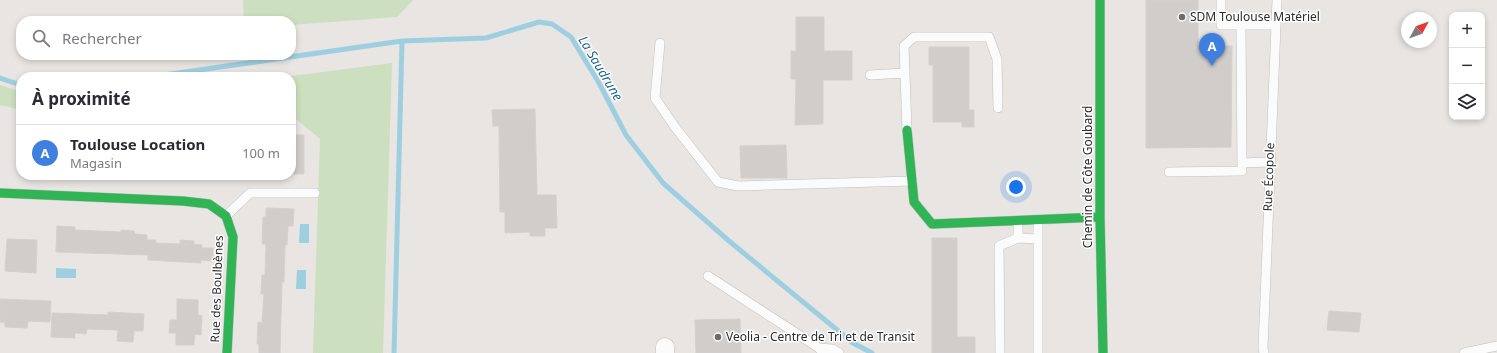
<!DOCTYPE html>
<html lang="fr">
<head>
<meta charset="utf-8">
<style>
  :root { --surface:#fff; --page:#f7f7f7; --text:#2b2b33; --muted:#7c7c81; --line:#e1e1e2; --accent:#6d6c6b }
  body { margin:0; font-family:"Noto Sans",sans-serif; background:var(--page); color:var(--text) }
  .controls { position:absolute; right:12px; top:12px; display:grid; overflow:hidden; border-radius:8px; box-shadow:0 2px 6px #0003 }
  .controls button { width:36px; height:36px; display:grid; place-items:center; padding:0; border:0; border-bottom:1px solid var(--line); background:var(--surface); color:var(--text); font:20px sans-serif }
  .compass { position:absolute; left:1401px; top:12px; width:36px; height:36px; border-radius:50%; background:var(--surface); box-shadow:0 2px 6px #0003; rotate:49deg }
  .you { position:absolute; left:1016px; top:187px; width:14px; height:14px; margin:-10px; border:3px solid #fff; border-radius:50%; background:#1a73e8; box-shadow:0 0 0 6px #1a73e833 }
  .badge { display:grid; place-items:center; width:26px; height:26px; border-radius:50%; background:var(--accent); color:#fff; font-size:13px; font-weight:700 }
  .pin { position:absolute; translate:-50% -33px; filter:drop-shadow(0 1px 2px #0008) }
  .pin::after { content:''; position:absolute; top:21px; width:14px; height:12px; background:inherit; clip-path:polygon(0 0,100% 0,50% 100%) }
  .list { margin:0; padding:0; list-style:none }
  h2 { display:flex; justify-content:space-between; align-items:center; height:52px; margin:0; padding:0 16px; font-size:17px }
  h2 small { font-size:13px; font-weight:400; color:var(--muted) }
  .list li { display:grid; grid-template-columns:26px 1fr auto; gap:12px; align-items:center; box-sizing:border-box; height:56px; padding:0 16px; border-top:1px solid var(--line) }
  .list b { display:block; font-size:15px; white-space:nowrap }
  .list p { margin:0; font-size:13px; white-space:nowrap; color:var(--muted) }
  .list em { font-size:13px; font-style:normal; color:var(--muted) }
  .icon { flex:none; width:22px; height:22px; fill:none; stroke:currentColor; stroke-width:2; stroke-linecap:round; stroke-linejoin:round }
  .map { position:relative; flex:none; width:1497px; height:353px; overflow:hidden }
  .search { position:absolute; background:var(--surface); box-shadow:0 2px 6px #0003; left:16px; top:16px; width:280px; height:44px; display:flex; align-items:center; gap:10px; box-sizing:border-box; padding:0 14px; border-radius:16px; color:var(--muted); font-size:15px }
  .panel { position:absolute; background:var(--surface); box-shadow:0 2px 6px #0003; left:16px; top:72px; width:280px; height:108px; border-radius:16px }
  .map>svg:first-child { display:block }
  .green { fill:#cce0bf }
  .water { fill:#9ecfe1 }
  .lines { fill:none; stroke-linecap:round; stroke-linejoin:round }
  .stream { stroke:#9ecfe1; stroke-width:5 }
  .building { fill:#d0cdcb; stroke:#d3d1ce }
  .lane-casing { stroke:#c1c0c0; stroke-width:10 }
  .street-casing { stroke:#c1c0c0; stroke-width:19 }
  .fast-casing { stroke:#c1c0c0; stroke-width:10 }
  .lane { stroke:#fcfbfb; stroke-width:9 }
  .street { stroke:#fcfbfb; stroke-width:18 }
  .fast { stroke:#30b455; stroke-width:9 }
  .poi-dot { fill:#6d6c6b; stroke:#fff; stroke-width:1.5 }
  .labels { text-anchor:middle; stroke-width:3; stroke-linejoin:round; paint-order:stroke }
  .poi-label { font-size:12px; fill:#2b2b2b; stroke:#fff; text-anchor:start }
  .street-label { font-size:12px; fill:#2b2b2b; stroke:#fff }
  .water-label { font-size:13px; font-style:italic; fill:#1e668c; stroke:#fff }
</style>
</head>
<body>
<div class="map">
<svg width="1497" height="353" viewBox="0 0 1497 353">
  <rect width="100%" height="100%" fill="#e8e5e2"/>
  <path class="green" d="M243,0H413L397,17L291,25V21H244Z
    M392,63L383,353H313L320,139L291,115V77H284Z
    M0,85L21,92V110L0,105Z"/>
  <path class="water" d="M300,224H309V243H299Z
    M56,268L76,269V278H56Z
    M297,270H306V289H296Z"/>
  <g class="lines">
    <path class="stream" d="M150,77L402,41L486,38L539,22L552,24L571,37L599,83L626,135L663,183L729,241L853,343L872,353
      M0,78L21,85
      M394,353L402,41"/>
  </g>
  <path class="building" d="M1146,0H1198V46H1232L1231,147L1146,148Z
    M796,17H824V51H852V80H823V124L795,125L796,79H791V51H796Z
    M929,47H969V110H974V127H962V122H933V65H929Z
    M535,109L537,195H556L557,228H545V236H530V232L505,233V212H500L499,126H493L492,110Z
    M291,135H304V174H291Z
    M786,145L787,178H741L740,146Z
    M266,208L294,209L293,226H288L287,245H285L284,282H282L280,353H259V344H257L258,322L262,323L264,294H261L262,275H265L266,244H262L263,217H266Z
    M57,226L75,227V230L121,232V230L134,231L135,234L147,235V240H156V243L180,244V240L194,241V244L202,245V248H213V261L201,260V263L148,260V255L56,252Z
    M932,238H957V337H975V353H932Z
    M7,239L37,240L36,273L5,271Z
    M0,299L51,301L50,322L28,321L27,328L5,327V323L0,322Z
    M177,299L198,300V315L202,316L201,335L195,334L194,345H176V333H169L170,320H177Z
    M1329,311L1361,313L1359,332L1327,330Z
    M108,312L144,314L143,331H134L133,342L117,341L118,330L87,329L86,334L75,333V338L51,337L52,313L108,315Z
    M740,319L741,353H696L695,320Z"/>
  <g class="lines">
    <defs>
      <path id="lane" d="M1221,0V25H1276
        M660,43L655,98L675,127L718,182L738,186L912,181
        M870,75L905,73
        M907,130L904,46L914,37H989L997,59L998,108
        M1242,163L1270,162
        M1169,172L1242,171L1241,25
        M226,216L250,193H315
        M1038,221V353
        M1018,238L1038,239
        M708,276L819,348L823,353
        M819,348L832,349L839,353
        M1000,353L999,246L1018,238V221
        M1264,353L1263,348L1277,0
        M1464,353L1497,346"/>
      <path id="street" d="M665,347V353"/>
      <path id="fast" d="M1100,0V217L1103,353
        M907,130L914,202L932,224L1100,217
        M0,193L183,201L209,204L226,216L233,237L227,353"/>
    </defs>
    <use href="#lane" class="lane-casing"/>
    <use href="#street" class="street-casing"/>
    <use href="#fast" class="fast-casing"/>
    <use href="#lane" class="lane"/>
    <use href="#street" class="street"/>
    <use href="#fast" class="fast"/>
  </g>
  <g class="poi-dot">
    <circle cx="1182" cy="17" r="4"/>
    <circle cx="718" cy="337" r="4"/>
  </g>
  <g class="labels">
    <g class="poi-label">
      <text x="1190" y="21">SDM Toulouse Matériel</text>
      <text x="726" y="341">Veolia - Centre de Tri et de Transit</text>
    </g>
    <g class="street-label">
      <text transform="translate(1088 177) rotate(-90)" y="4">Chemin de Côte Goubard</text>
      <text transform="translate(1269 177) rotate(-88)" y="4">Rue Écopole</text>
      <text transform="translate(217 289) rotate(-88)" y="4">Rue des Boulbènes</text>
    </g>
    <g class="water-label">
      <text transform="translate(601 68) rotate(59)" y="5">La Saudrune</text>
    </g>
  </g>
</svg>
<div class="controls">
<button>+</button>
<button>−</button>
<button><svg class="icon" aria-label="layers" viewBox="0 0 24 24"><path d="M12 4l9 5-9 5-9-5zM3 14l9 5 9-5"/></svg></button>
</div>
<svg class="compass" viewBox="-18 -18 36 36"><path d="M0-13l5 13h-10z" fill="#e53935"/><path d="M0 13l5-13h-10z" fill="#7c7c81"/></svg>
<div class="you"></div>
<div class="pin badge" style="left:1212px;top:66px;background:#3f7fe0">A</div>
<div class="search"><svg class="icon" aria-label="search" viewBox="0 0 24 24"><circle cx="10" cy="10" r="6"/><path d="M15 15l6 6"/></svg>Rechercher</div>
<section class="panel">
<h2>À proximité<small></small></h2>
<ul class="list">
<li><span class="badge" style="background:#3f7fe0">A</span><div><b>Toulouse Location</b><p>Magasin</p></div><em>100 m</em></li>
</ul>
</section>
</div>
</body>
</html>
